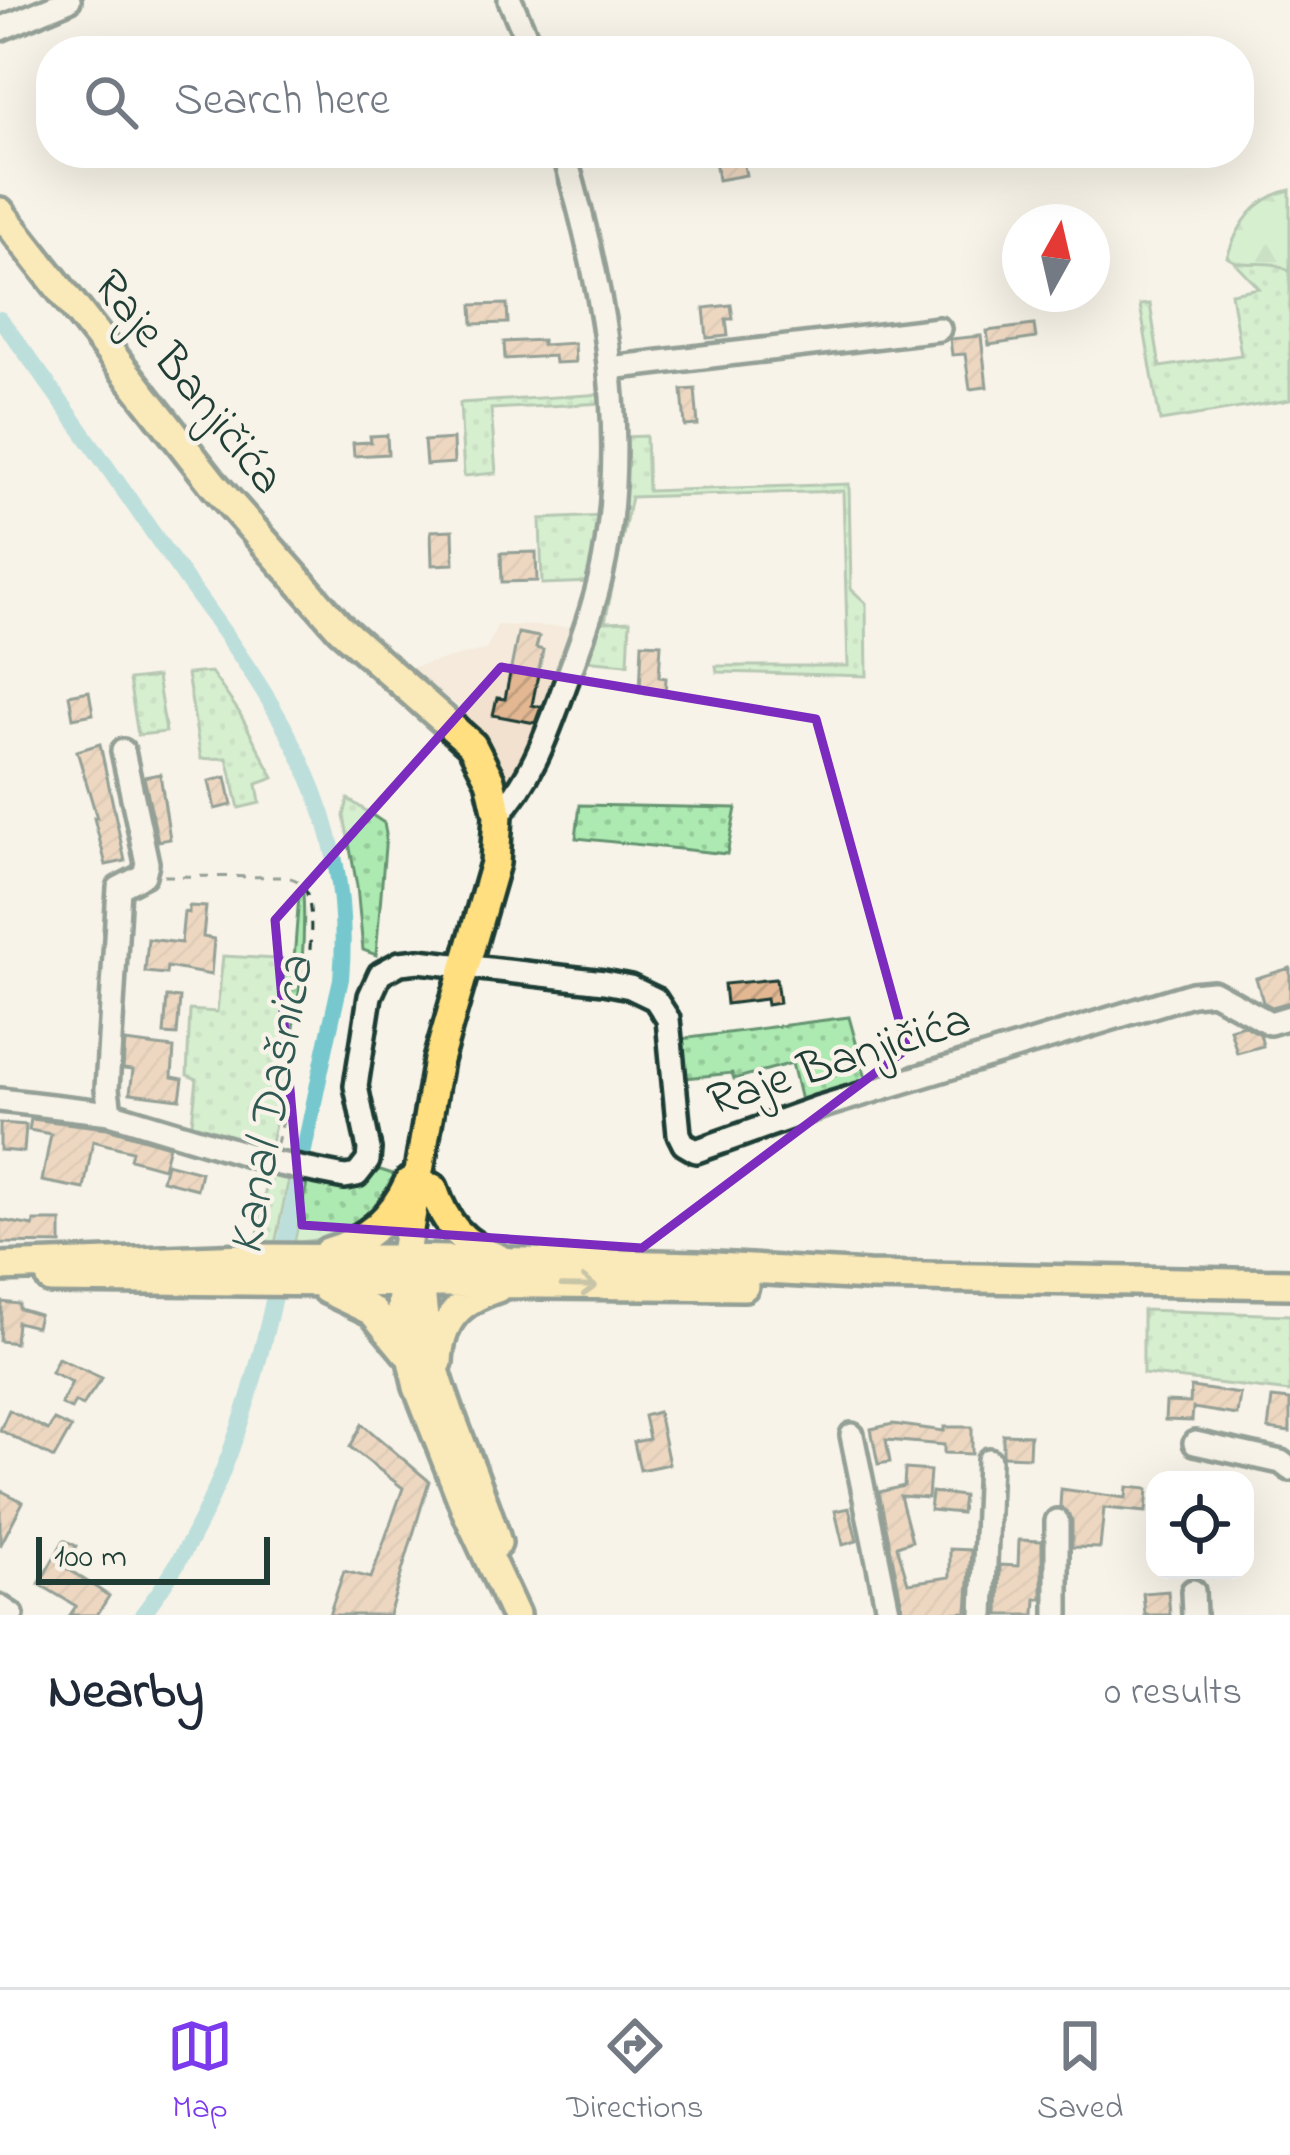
<!DOCTYPE html>
<html lang="en">
<head>
<meta charset="utf-8">
<style>
  :root { --surface:#fff; --page:#f2f2f3; --text:#1f2937; --muted:#747a83; --line:#e0e1e3; --accent:#7c3aed }
  body { margin:0; font-family:"Indie Flower",sans-serif; background:var(--page); color:var(--text) }
  .controls { position:absolute; right:36px; bottom:36px; display:grid; overflow:hidden; border-radius:24px; box-shadow:0 12px 48px #0002 }
  .controls button { width:108px; height:108px; display:grid; place-items:center; padding:0; border:0; border-bottom:3px solid var(--line); background:var(--surface); color:var(--text); font:60px sans-serif }
  .compass { position:absolute; left:1002px; top:204px; width:108px; height:108px; border-radius:50%; background:var(--surface); box-shadow:0 12px 48px #0002; rotate:8deg }
  .scale { position:absolute; left:36px; bottom:30px; width:234px; box-sizing:border-box; padding-left:12px; border:6px solid #1f3d34; border-top:0; font-size:33px; line-height:42px; white-space:nowrap; color:#1f3d34; -webkit-text-stroke:9px #f7f3e8; paint-order:stroke }
  .list { margin:0; padding:0; list-style:none }
  h2 { display:flex; justify-content:space-between; align-items:center; height:156px; margin:0; padding:0 48px; font-size:51px }
  h2 small { font-size:39px; font-weight:400; color:var(--muted) }
  .icon { flex:none; width:66px; height:66px; fill:none; stroke:currentColor; stroke-width:2; stroke-linecap:round; stroke-linejoin:round }
  .map { position:relative; flex:none; width:1290px; height:1615px; overflow:hidden }
  .search { position:absolute; background:var(--surface); box-shadow:0 12px 48px #0002; left:36px; right:36px; top:36px; height:132px; display:flex; align-items:center; gap:30px; box-sizing:border-box; padding:0 42px; border-radius:48px; color:var(--muted); font-size:45px }
  .sheet { height:372px; background:var(--surface) }
  nav { display:flex; justify-content:space-around; align-items:center; box-sizing:border-box; height:168px; border-top:3px solid var(--line); background:var(--surface); font-size:33px; color:var(--muted) }
  nav a { display:grid; justify-items:center; gap:6px }
  nav .on { color:var(--accent) }
  .map>svg:first-child { display:block }
  .built { fill:#f1e1ce }
  .green { fill:url(#green-dots); stroke:#669472; stroke-width:3 }
  .forest { fill:url(#forest-firs); stroke:#669472; stroke-width:3 }
  .lines { fill:none; stroke-linecap:round; stroke-linejoin:round }
  .canal { stroke:#77c8ce; stroke-width:16 }
  .building { fill:url(#building-hatch); stroke:#1f3d34; stroke-width:3 }
  .minor-casing { stroke:#1f3d34; stroke-width:30 }
  .major-casing { stroke:#1f3d34; stroke-width:36 }
  .path { stroke:#1f3d34; stroke-width:3; stroke-dasharray:9 9; stroke-linecap:butt }
  .minor { stroke:#f7f3e8; stroke-width:21 }
  .major { stroke:#ffdf80; stroke-width:27 }
  .oneway { stroke:#8f8e5a }
  .marked { fill:none; stroke:#7b2cbf; stroke-width:9; stroke-linejoin:round }
  .labels { text-anchor:middle; stroke-width:9; stroke-linejoin:round; paint-order:stroke }
  .street-label { font-size:48px; fill:#1f3d34; stroke:#f7f3e8 }
  .water-label { font-size:51px; font-style:italic; fill:#315953; stroke:#f7f3e8 }
</style>
</head>
<body>
<div class="map">
<svg width="1290" height="1615" viewBox="0 0 1290 1615">
  <defs>
    <pattern id="green-dots" width="8" height="8" patternUnits="userSpaceOnUse" patternTransform="scale(3)"><rect width="8" height="8" fill="#adeab1"/><path d="M2 2h.1M6 6h.1" fill="none" stroke="#94ca99" stroke-width="1.8" stroke-linecap="round"/></pattern>
    <pattern id="forest-firs" width="22" height="20" patternUnits="userSpaceOnUse" patternTransform="scale(3)"><rect width="22" height="20" fill="#adeab1"/><path d="M5 1l3.5 6h-7zM16 11l3.5 6h-7z" fill="#94ca99"/></pattern>
    <pattern id="building-hatch" width="6" height="6" patternUnits="userSpaceOnUse" patternTransform="scale(3)"><rect width="6" height="6" fill="#e2b792"/><path d="M-1 1l2-2M0 6l6-6M5 7l2-2" fill="none" stroke="#c19e7e"/></pattern>
  </defs>
  <rect width="100%" height="100%" fill="#f7f3e8"/>
  <filter id="ink" filterUnits="userSpaceOnUse"><feTurbulence type="fractalNoise" baseFrequency=".00833" numOctaves="2"/><feDisplacementMap in="SourceGraphic" scale="24" xChannelSelector="R" yChannelSelector="G"/><feConvolveMatrix kernelMatrix="1 2 1 2 8 2 1 2 1" color-interpolation-filters="sRGB"/></filter>
  <g filter="url(#ink)">
    <path class="built" d="M497,625L574,627L540,732L518,777L503,775L459,707L409,668L487,649Z"/>
    <path class="green" d="M1261,261L1281,264L1290,272V400L1160,421L1140,305L1150,304L1160,367L1241,355L1231,293L1259,288L1235,263Z
      M603,394L604,403L491,409L496,473L464,476L460,403Z
      M646,436L648,491L849,484L851,589L866,603L867,676L717,672L716,666H848L843,491L631,497L605,622L630,621L628,664L582,660L623,437Z
      M603,516L593,582L542,584L540,519Z
      M211,672L239,712L274,778L257,784L260,803L239,808L227,758L201,759L187,674Z
      M157,677L166,732L138,735L129,680Z
      M348,799L384,823L386,834L376,955L363,950L357,886L344,816Z
      M580,805L736,808L727,854L576,838Z
      M303,892C308,981 287,1067 269,1153L191,1131L197,1079L187,1075L190,1010L217,1012L223,956L294,960L299,895Z
      M849,1017L868,1086L802,1105L792,1063L734,1079L732,1073L685,1078L681,1039Z
      M371,1167L396,1175C375,1220 342,1239 294,1243L309,1174Z
      M269,1169L290,1174L275,1244L256,1246Z
      M1143,1310L1290,1315V1392L1143,1374Z"/>
    <path class="forest" d="M1290,190V272C1270,255 1245,271 1227,257C1238,225 1254,198 1290,190Z"/>
    <g class="lines">
      <path class="canal" d="M0,319C56,392 108,468 160,543C259,683 357,795 341,979C323,1057 307,1135 291,1214C263,1356 233,1498 142,1615"/>
    </g>
    <path class="building" d="M735,157L736,162L743,161L746,175L718,180L715,160Z
      M507,304L508,323L473,324L472,305Z
      M731,305L733,319H726L728,336L707,338L704,308Z
      M1034,325L1036,338L989,345L987,331Z
      M981,336L987,387L970,389L965,354L952,355L950,339Z
      M542,340V345L574,343L575,362L555,363L554,356L505,359L504,342Z
      M695,389L698,425L685,426L682,390Z
      M387,435L388,454L354,456L353,443L371,442L370,436Z
      M453,439L454,463L426,465L424,441Z
      M453,530L454,564L432,565L431,531Z
      M536,552L537,581L502,582L501,553Z
      M518,633L539,637L536,648L543,650L532,705L541,707L535,723L493,715L497,698L505,699Z
      M642,643L661,644L659,677L666,678L665,694L640,692Z
      M89,691L93,714L73,718L69,695Z
      M100,744L125,861L106,865L94,818H97L77,751Z
      M160,774L170,839L158,841L144,777Z
      M226,777L232,805L215,809L209,781Z
      M189,906L206,907L203,937L214,939L211,975L167,967L166,974L145,972L148,939L181,943L184,912L189,913Z
      M1290,968V1002L1272,1007L1263,1002L1256,978Z
      M776,979L779,1003L767,1005L766,999L726,1004L724,984Z
      M167,997L180,998L177,1035L164,1034Z
      M1243,1025L1260,1034L1263,1046L1237,1053L1230,1029Z
      M125,1042L174,1048L172,1077L183,1079L180,1099L130,1093L133,1070L123,1069Z
      M31,1119L107,1128L169,1146L163,1168L130,1159L132,1151L93,1141L84,1189L42,1181L51,1134L29,1130Z
      M0,1123L26,1125L24,1152L0,1150Z
      M166,1163L201,1172L197,1189L162,1180Z
      M0,1220L33,1226L34,1221H61V1244L0,1243Z
      M2,1302L19,1304V1309L39,1315L36,1327L17,1322L15,1343L0,1341Z
      M58,1358L102,1378L82,1406L75,1402L71,1409L61,1404L72,1382L51,1372Z
      M1191,1387L1240,1394L1237,1415L1193,1408L1192,1421L1165,1420L1166,1402L1190,1403Z
      M1272,1398L1290,1400V1432L1268,1429Z
      M9,1410L48,1430L54,1420L71,1428L54,1458L0,1430Z
      M658,1412L669,1464L640,1470L634,1442L649,1439L644,1416Z
      M362,1424L429,1481L389,1615H329L344,1571L371,1578L403,1488L350,1447Z
      M893,1424L944,1431V1427H972V1454L944,1453V1445L886,1440L890,1462L878,1464L871,1429Z
      M1003,1434L1030,1435L1029,1457L1003,1456Z
      M905,1469L930,1471L928,1498L900,1496L912,1541L897,1546L908,1583L950,1577V1549L971,1550L967,1612L904,1615L879,1492L904,1486Z
      M1127,1487L1148,1489L1146,1512L1104,1508L1100,1548L1072,1547V1520L1060,1507L1061,1489L1126,1498Z
      M0,1490L23,1502L0,1546Z
      M932,1492L963,1496L961,1513L930,1510Z
      M849,1508L857,1541L843,1545L835,1511Z
      M64,1540L76,1546L65,1567L109,1596L97,1615H70L76,1606L39,1584Z
      M1019,1540L1042,1541V1599H1036L1035,1615H999L1000,1565L1018,1566Z
      M1168,1591L1170,1615H1145L1143,1593Z"/>
    <g class="lines">
      <defs>
        <path id="minor" d="M510,0L532,51
          M0,29L69,0
          M610,368L939,329
          M123,751L147,863L144,875L119,888L107,1089L110,1113L279,1164L345,1177L357,1175L368,1161L369,1149L356,1086L370,996L380,974L400,963L419,961L604,982L630,987L655,999L668,1019L679,1134L684,1144L696,1151L820,1107L1192,994L1213,992L1270,1023L1290,1017
          M498,815C532,780 548,731 565,685C582,639 600,593 607,544C627,412 601,279 564,153
          M0,1100L110,1113
          M852,1435L889,1615
          M1195,1443L1281,1462L1290,1469
          M1193,1591L1194,1615
          M0,1607L12,1615
          M983,1615L989,1460
          M1057,1615V1521"/>
        <path id="major" d="M0,212L214,485L341,629L472,745L490,780L498,815L495,863L438,1060L404,1259L401,1311L418,1387L467,1512L515,1615
          M433,1188C445,1224 462,1244 498,1258
          M328,1252C367,1240 392,1219 409,1182
          M422,1264C415,1364 470,1450 497,1543
          M0,1267L246,1258L404,1259L698,1266L868,1276L1290,1284
          M51,1279L744,1286
          M326,1289L372,1311L406,1352
          M438,1362C440,1320 458,1301 497,1288"/>
      </defs>
      <use href="#minor" class="minor-casing"/>
      <use href="#major" class="major-casing"/>
      <path class="path" d="M164,876L287,877C294,879 298,880 303,886C328,917 286,1100 277,1144"/>
      <use href="#minor" class="minor"/>
      <use href="#major" class="major"/>
    </g>
    <defs><path id="oneway-shaft" d="M-6 0H5M1.5-3L5.5 0L1.5 3" fill="none" stroke-width="1.6" stroke-linecap="round" stroke-linejoin="round" transform="scale(3)"/></defs>
    <use class="oneway" href="#oneway-shaft" transform="translate(579 1286) rotate(1)"/>
  </g>
  <path d="M0 0H1290V1615H0ZM501,667L816,719L907,1049L642,1248L302,1225L275,920Z" fill="#f7f3e8" fill-opacity=".55" fill-rule="evenodd"/>
  <path class="marked" d="M501,667L816,719L907,1049L642,1248L302,1225L275,920Z"/>
  <g class="labels">
    <g class="street-label">
      <text transform="translate(191 380) rotate(51)" y="17">Raje Banjičića</text>
      <text transform="translate(838 1057) rotate(-18)" y="17">Raje Banjičića</text>
    </g>
    <g class="water-label">
      <text transform="translate(268 1105) rotate(-80)" y="18">Kanal Dašnica</text>
    </g>
  </g>
</svg>
<div class="controls">
<button><svg class="icon" aria-label="locate" viewBox="0 0 24 24"><circle cx="12" cy="12" r="6"/><path d="M12 2v4M12 18v4M2 12h4M18 12h4"/></svg></button>
</div>
<svg class="compass" viewBox="-18 -18 36 36"><path d="M0-13l5 13h-10z" fill="#e53935"/><path d="M0 13l5-13h-10z" fill="#747a83"/></svg>
<div class="scale">100 m</div>
<div class="search"><svg class="icon" aria-label="search" viewBox="0 0 24 24"><circle cx="10" cy="10" r="6"/><path d="M15 15l6 6"/></svg>Search here</div>
</div>
<section class="sheet">
<h2>Nearby<small>0 results</small></h2>
<ul class="list">
</ul>
</section>
<nav>
<a class="on"><svg class="icon" aria-label="map" viewBox="0 0 24 24"><path d="M3 6l6-2 6 2 6-2v14l-6 2-6-2-6 2zM9 4v14M15 6v14"/></svg>Map</a>
<a><svg class="icon" aria-label="directions" viewBox="0 0 24 24"><path d="M12 3l9 9-9 9-9-9zM9 14v-3h6M13 9l2 2-2 2"/></svg>Directions</a>
<a><svg class="icon" aria-label="saved" viewBox="0 0 24 24"><path d="M7 4h10v16l-5-4-5 4z"/></svg>Saved</a>
</nav>
</body>
</html>
